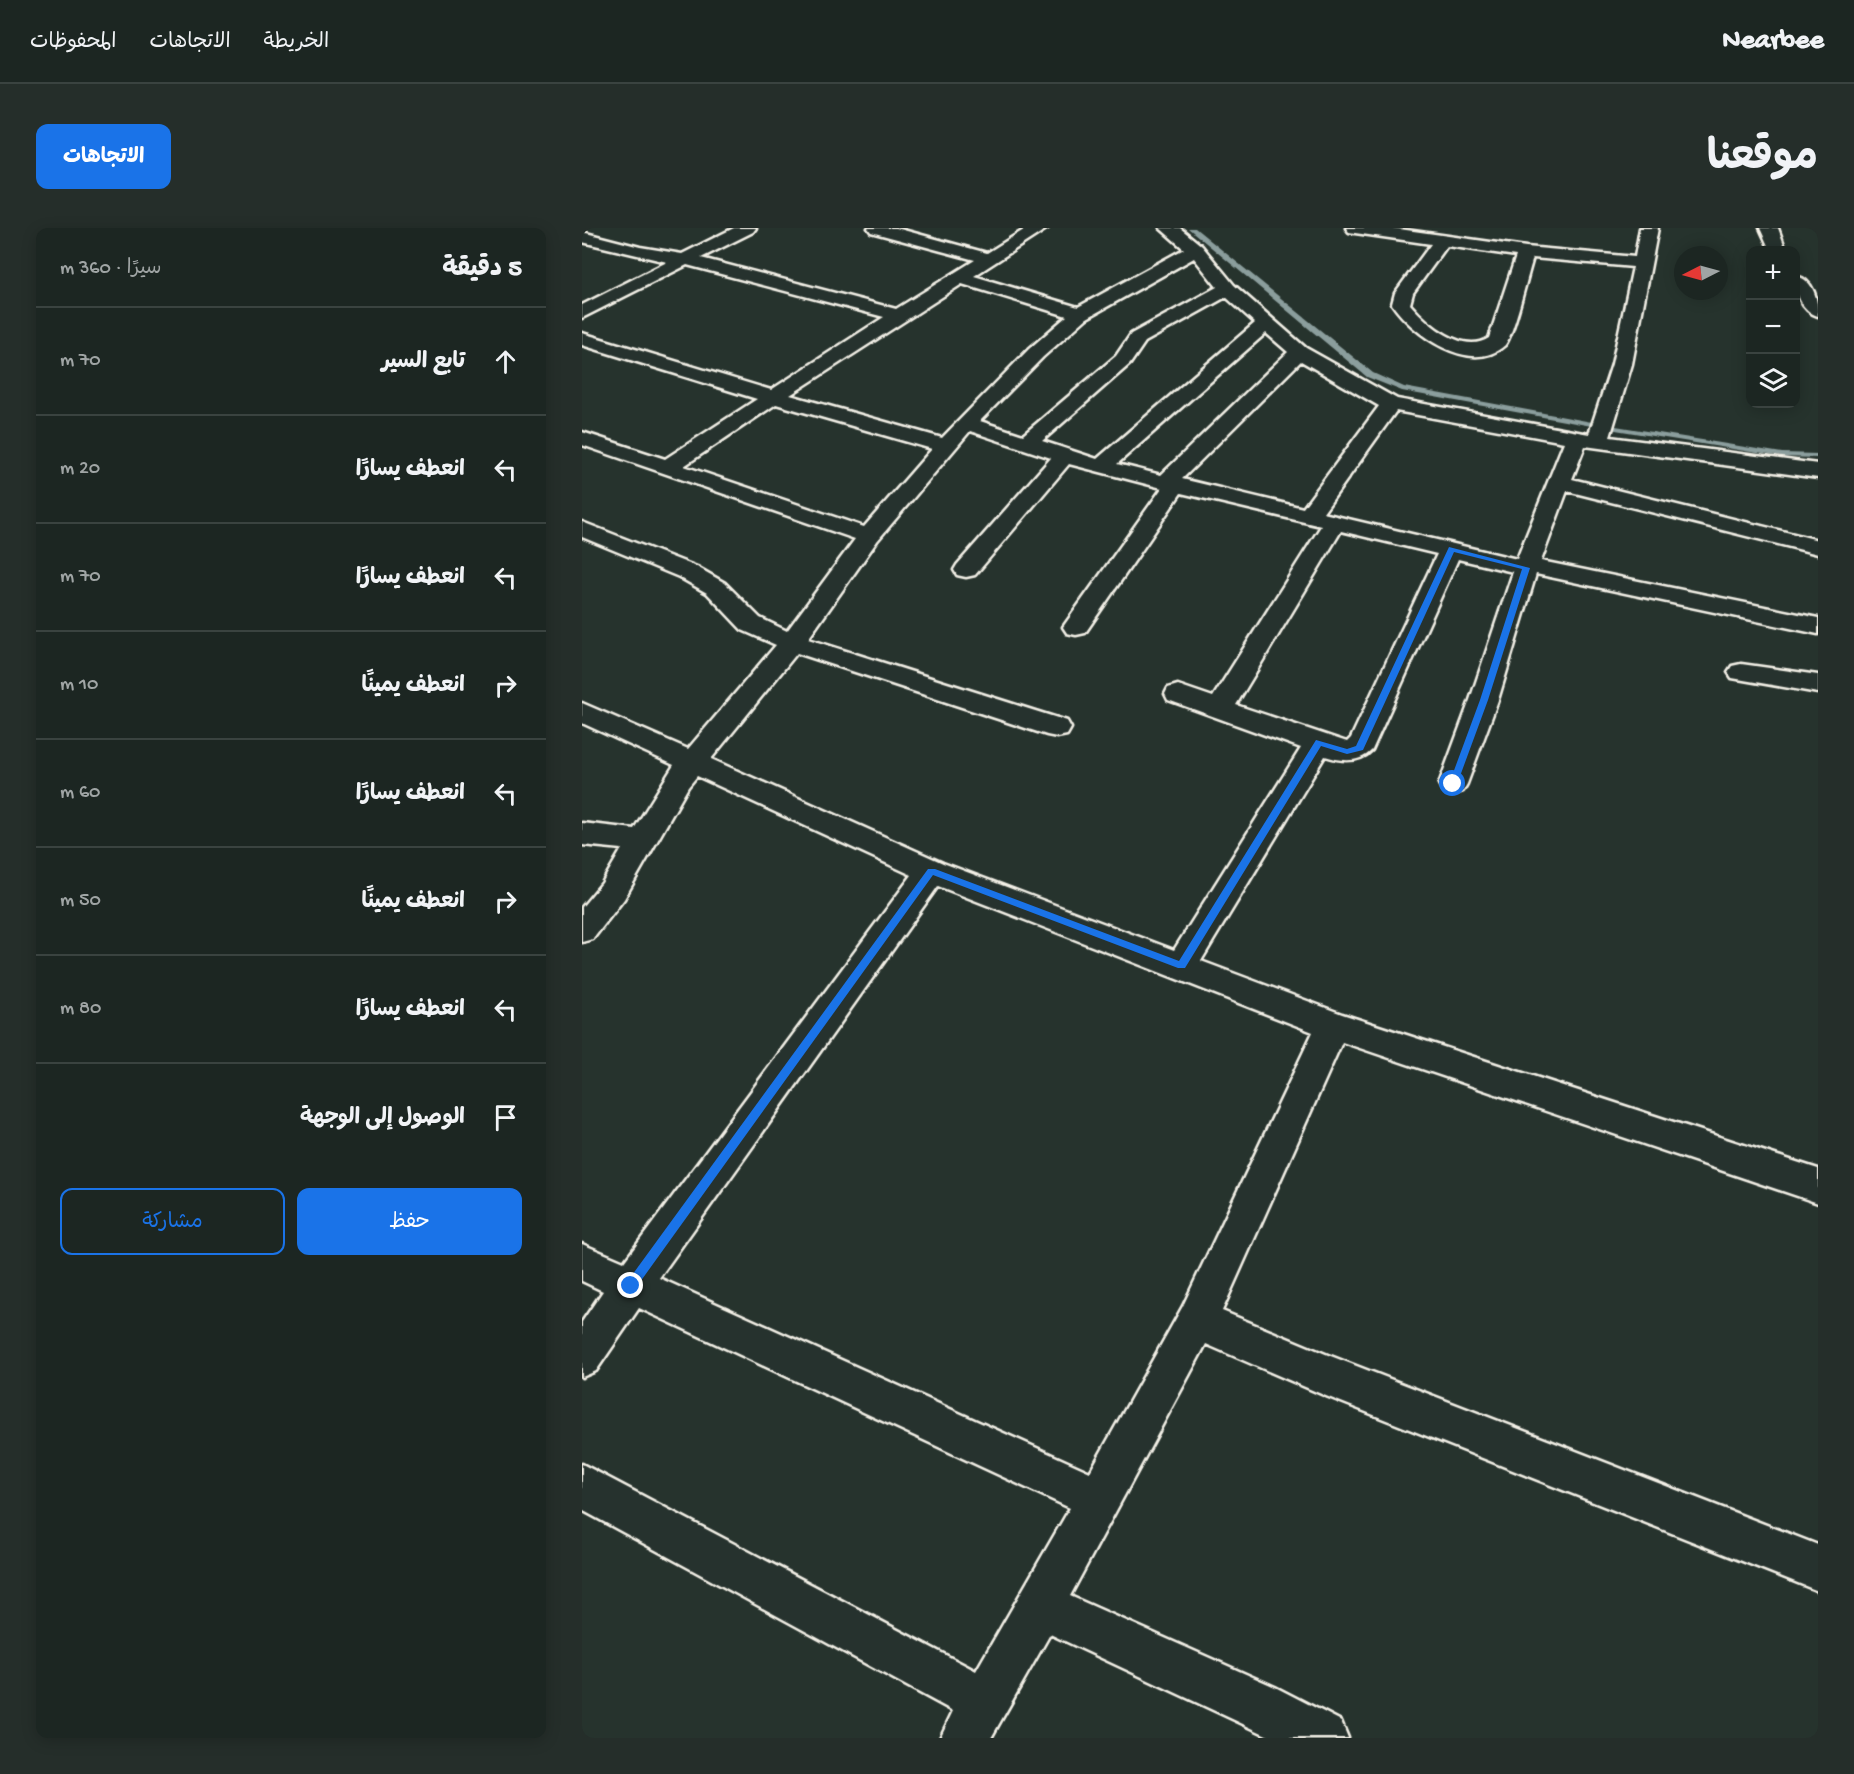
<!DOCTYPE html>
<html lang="ar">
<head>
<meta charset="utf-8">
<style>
  :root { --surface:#1c2622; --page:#252e2a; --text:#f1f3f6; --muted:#a0a5a5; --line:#3a4340; --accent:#1a73e8 }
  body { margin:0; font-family:"Gochi Hand","Playpen Sans Arabic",sans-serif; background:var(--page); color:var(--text); direction:rtl }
  .controls { position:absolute; right:18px; top:18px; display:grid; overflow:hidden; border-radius:12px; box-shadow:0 3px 15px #0003 }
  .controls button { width:54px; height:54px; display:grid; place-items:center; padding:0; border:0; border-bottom:2px solid var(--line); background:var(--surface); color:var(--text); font:30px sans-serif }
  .compass { position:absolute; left:1092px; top:18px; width:54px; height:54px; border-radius:50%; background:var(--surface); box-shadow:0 3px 15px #0003; rotate:264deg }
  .stop { position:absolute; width:18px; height:18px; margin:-14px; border:4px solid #1a73e8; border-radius:50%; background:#fff }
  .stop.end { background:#1a73e8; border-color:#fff; box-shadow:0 2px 6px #0008 }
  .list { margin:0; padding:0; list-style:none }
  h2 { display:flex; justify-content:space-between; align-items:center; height:78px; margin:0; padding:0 24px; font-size:26px }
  h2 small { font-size:20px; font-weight:400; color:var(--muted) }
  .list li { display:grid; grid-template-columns:39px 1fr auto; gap:18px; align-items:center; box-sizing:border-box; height:108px; padding:0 24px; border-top:2px solid var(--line) }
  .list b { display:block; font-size:22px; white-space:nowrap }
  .list em { font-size:20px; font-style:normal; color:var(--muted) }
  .actions { display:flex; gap:12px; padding:18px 24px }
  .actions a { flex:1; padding:14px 0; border:2px solid var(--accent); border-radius:12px; text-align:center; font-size:21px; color:var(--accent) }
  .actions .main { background:var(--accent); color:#fff }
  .icon { flex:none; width:33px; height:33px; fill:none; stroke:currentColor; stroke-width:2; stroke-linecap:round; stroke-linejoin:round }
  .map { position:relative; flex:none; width:1236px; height:1510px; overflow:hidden; direction:ltr; border-radius:12px }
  header { display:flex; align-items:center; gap:36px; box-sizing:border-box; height:84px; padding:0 30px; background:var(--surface); border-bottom:2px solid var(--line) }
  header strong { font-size:28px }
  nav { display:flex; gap:33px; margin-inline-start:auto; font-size:21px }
  .intro { display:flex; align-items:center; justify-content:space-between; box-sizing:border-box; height:144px; padding:0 36px }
  h1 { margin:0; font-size:42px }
  .button { padding:15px 27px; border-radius:12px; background:var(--accent); color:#fff; font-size:21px; font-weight:700 }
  main { display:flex; gap:36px; padding:0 36px }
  aside { flex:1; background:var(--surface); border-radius:12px; box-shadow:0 3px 15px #0003 }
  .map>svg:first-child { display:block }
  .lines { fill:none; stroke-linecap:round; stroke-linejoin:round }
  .stream { fill:#8b9e9d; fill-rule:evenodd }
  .minor-casing { stroke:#f4f1e8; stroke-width:5 }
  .minor { fill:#26332d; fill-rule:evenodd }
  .route { fill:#1a73e8 }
</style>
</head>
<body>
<header>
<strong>Nearbee</strong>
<nav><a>الخريطة</a><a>الاتجاهات</a><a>المحفوظات</a></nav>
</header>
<div class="intro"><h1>موقعنا</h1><a class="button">الاتجاهات</a></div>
<main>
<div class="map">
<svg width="1236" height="1510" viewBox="0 0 1236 1510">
  <rect width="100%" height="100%" fill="#26332d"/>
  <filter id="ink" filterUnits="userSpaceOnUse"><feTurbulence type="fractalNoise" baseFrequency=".0167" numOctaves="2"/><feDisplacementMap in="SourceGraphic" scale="12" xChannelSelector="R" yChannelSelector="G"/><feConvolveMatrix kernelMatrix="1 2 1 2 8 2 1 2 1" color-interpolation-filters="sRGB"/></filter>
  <g filter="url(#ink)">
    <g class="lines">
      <path class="stream" d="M606,0H613L791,145L822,159L1015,195L1200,225L1236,226V230L1200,229L1015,199L820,163L785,149Z"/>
      <defs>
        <path id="minor" d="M152,0H174L171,4L119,30L314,81L393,32L289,4L286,0H314L405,25L445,0H466L392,48L496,79L602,21L578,0H598L620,18L652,57L724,120L815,171L1007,206L1030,136L1051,39L951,30C946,45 931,109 923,117C889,149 829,105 810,76L813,65L849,16L773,5L767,4L764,0H810L944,19L1053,29L1058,0H1076L1050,136L1028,209L1236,236V250L1003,218L990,251L1236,312V326L985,263L959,333L1236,390V406L954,346L916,472L885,556L881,563L871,566L861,563L857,556L888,472L931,344L876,331L790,522C777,536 758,533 743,528L619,733L760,786L1236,941V975L760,814L640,1083L746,1127L1236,1317V1363L744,1168L624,1116L488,1368L693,1459L759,1493L766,1510H691L468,1406L409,1510H358L371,1483L0,1282V1236L394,1443L488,1280L57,1080L14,1143L0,1149V1094L21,1063L0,1053V1016L42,1034L330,647L115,548L106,559L42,671L11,711L0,714V679L20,655L40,621L0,617V595L52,601L92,537L0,495V475L106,521L194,417L160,402L125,365L97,349L0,309V294L115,339L143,355L178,390L205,403L273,311L0,217V204L83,231L175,171L0,117V105L189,162L302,89L105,37L0,90V77L85,34L0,14V4L58,19L100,26ZM865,18L934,28L907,110C881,127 845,96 828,76L831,65ZM612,30L635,59L549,106L534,128L441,207L398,193L461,129L505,90ZM380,56L485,88L447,121L360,210L208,167ZM644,69L673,95L515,231L460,213L548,136L563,114ZM684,105L706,124L579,247L535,236ZM719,133L797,178L721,280L600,251ZM194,176L350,221L282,299L102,238ZM814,183L982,214L935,331L741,285ZM388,203L469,230L375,337L372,342L375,347L384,349L393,347L487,236L580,260L481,399L485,405L494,407L503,405L599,265L739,298L631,469L596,457L586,460L583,466L586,472L719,520L592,722L361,635L129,531L215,425L465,507L475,509L485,507L489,500L485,493L226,411L295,313ZM759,303L855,326L769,510L765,514L654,477ZM356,658L731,804L601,1078L508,1244L77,1050Z
          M1178,0H1196L1204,22H1188Z
          M1214,48C1232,52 1236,72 1236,88C1219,83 1212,62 1214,48Z
          M1159,436L1236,447V465L1150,450L1146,444L1150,438Z"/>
      </defs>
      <use href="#minor" class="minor-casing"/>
      <use href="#minor" class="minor"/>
    </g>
  </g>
  <path class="route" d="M867,319L948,340L906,472L874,559L867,556L898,472L940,341L872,324L781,522L765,526L739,518L603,740H596L351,647L53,1061H45V1054L346,641H353L597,733L734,512L765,521L774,518Z"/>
</svg>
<div class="controls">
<button>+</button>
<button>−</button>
<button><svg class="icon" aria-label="layers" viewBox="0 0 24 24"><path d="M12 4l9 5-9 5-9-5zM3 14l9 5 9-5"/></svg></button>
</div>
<svg class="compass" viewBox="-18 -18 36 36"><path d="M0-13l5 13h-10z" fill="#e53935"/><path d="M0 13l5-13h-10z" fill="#a0a5a5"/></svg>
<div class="stop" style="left:871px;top:556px"></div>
<div class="stop end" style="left:49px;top:1058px"></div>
</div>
<aside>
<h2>5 دقيقة<small>سيرًا · 360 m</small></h2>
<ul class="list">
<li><svg class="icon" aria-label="ahead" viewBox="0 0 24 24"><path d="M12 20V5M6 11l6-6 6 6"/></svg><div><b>تابع السير</b></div><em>70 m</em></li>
<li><svg class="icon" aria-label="left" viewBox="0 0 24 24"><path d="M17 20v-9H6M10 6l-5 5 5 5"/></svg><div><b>انعطف يسارًا</b></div><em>20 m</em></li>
<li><svg class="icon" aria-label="left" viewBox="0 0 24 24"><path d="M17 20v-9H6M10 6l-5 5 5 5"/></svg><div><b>انعطف يسارًا</b></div><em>70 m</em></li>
<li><svg class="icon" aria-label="right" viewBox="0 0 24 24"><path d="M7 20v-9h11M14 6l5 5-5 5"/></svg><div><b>انعطف يمينًا</b></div><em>10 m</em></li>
<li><svg class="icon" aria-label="left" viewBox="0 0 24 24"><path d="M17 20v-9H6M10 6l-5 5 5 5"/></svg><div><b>انعطف يسارًا</b></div><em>60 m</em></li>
<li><svg class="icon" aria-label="right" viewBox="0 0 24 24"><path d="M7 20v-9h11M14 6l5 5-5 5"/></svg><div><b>انعطف يمينًا</b></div><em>50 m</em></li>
<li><svg class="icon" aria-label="left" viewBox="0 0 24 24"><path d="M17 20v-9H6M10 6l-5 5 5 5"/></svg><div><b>انعطف يسارًا</b></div><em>80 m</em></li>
<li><svg class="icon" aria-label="arrive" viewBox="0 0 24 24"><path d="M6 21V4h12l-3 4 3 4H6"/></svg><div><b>الوصول إلى الوجهة</b></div></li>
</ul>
<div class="actions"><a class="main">حفظ</a><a>مشاركة</a></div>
</aside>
</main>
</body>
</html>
